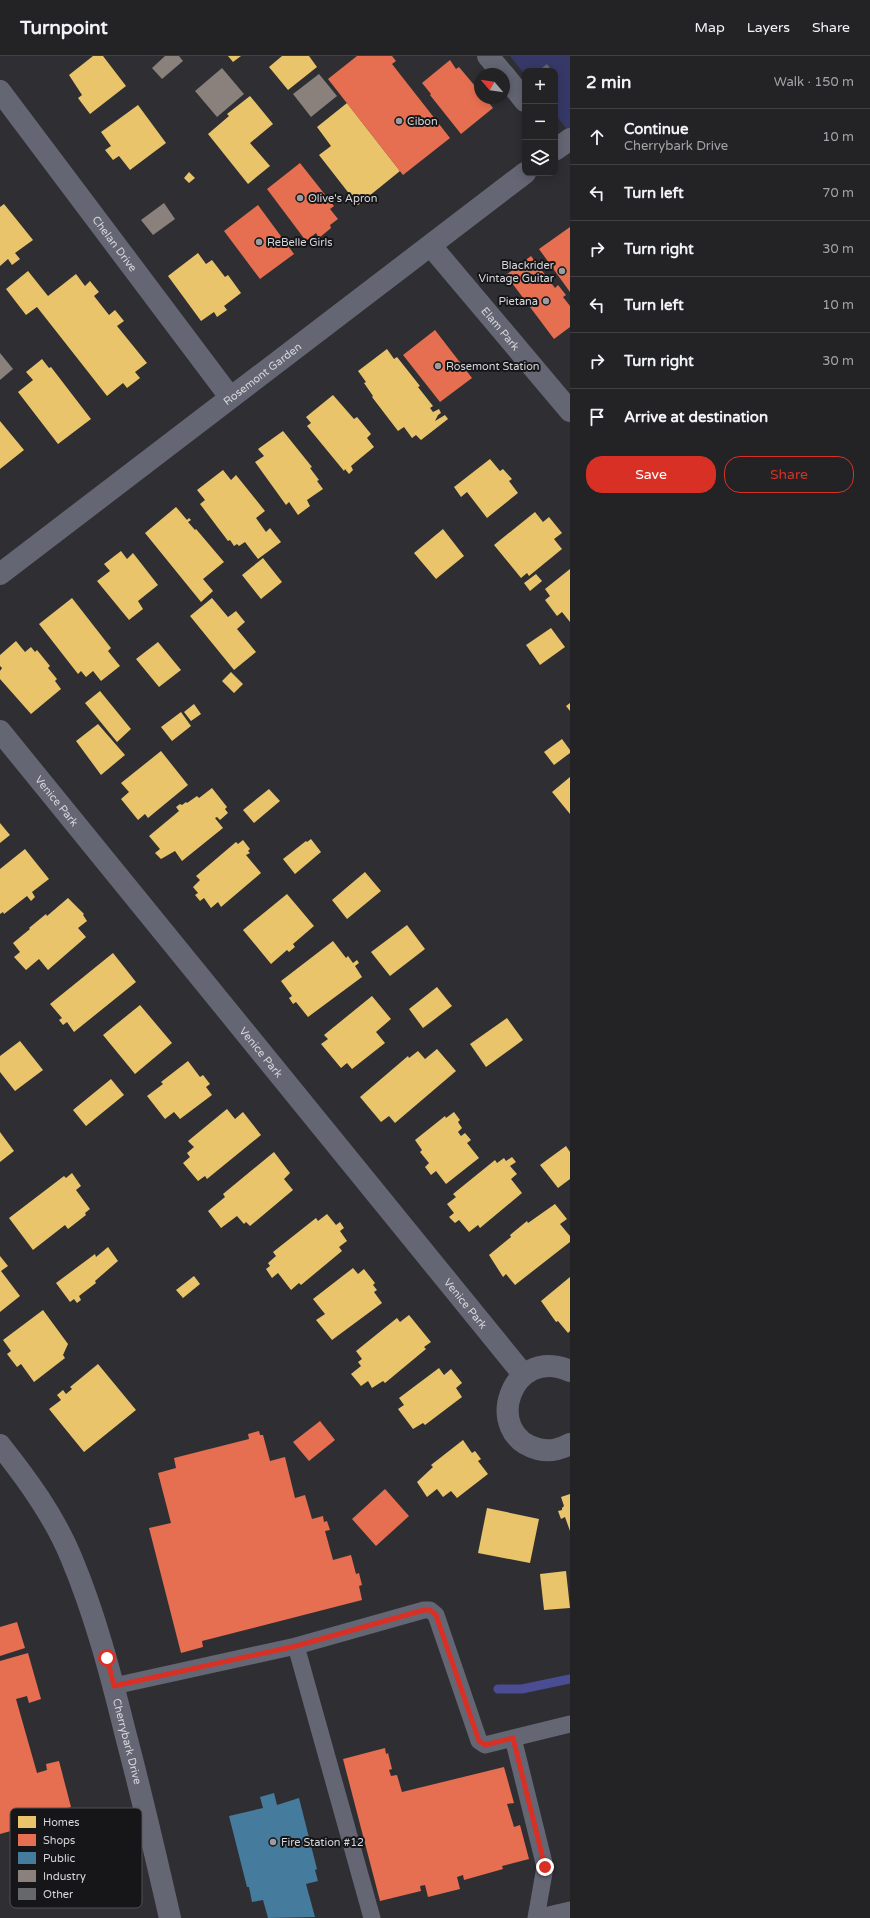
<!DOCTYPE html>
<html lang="en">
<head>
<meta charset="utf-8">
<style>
  :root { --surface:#232326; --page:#2f2f32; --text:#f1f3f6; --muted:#a3a4a7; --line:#404043; --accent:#d93025 }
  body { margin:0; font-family:"Varela Round",sans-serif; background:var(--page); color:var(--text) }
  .controls { position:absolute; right:12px; top:12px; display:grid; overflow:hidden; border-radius:8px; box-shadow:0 2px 10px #0003 }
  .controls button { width:36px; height:36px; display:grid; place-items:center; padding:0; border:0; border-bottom:1px solid var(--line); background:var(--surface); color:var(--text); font:20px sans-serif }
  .compass { position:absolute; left:474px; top:12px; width:36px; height:36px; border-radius:50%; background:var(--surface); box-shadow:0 2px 10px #0003; rotate:299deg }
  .stop { position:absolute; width:12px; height:12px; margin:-9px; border:3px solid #d93025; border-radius:50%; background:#fff }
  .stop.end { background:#d93025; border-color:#fff; box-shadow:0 1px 4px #0008 }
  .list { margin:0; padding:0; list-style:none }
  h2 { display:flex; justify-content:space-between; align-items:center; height:52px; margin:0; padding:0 16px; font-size:17px }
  h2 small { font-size:13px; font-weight:400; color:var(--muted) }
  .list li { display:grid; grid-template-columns:26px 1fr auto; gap:12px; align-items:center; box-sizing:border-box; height:56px; padding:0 16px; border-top:1px solid var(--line) }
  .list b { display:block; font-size:15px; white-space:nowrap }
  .list p { margin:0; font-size:13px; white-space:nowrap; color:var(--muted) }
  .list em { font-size:13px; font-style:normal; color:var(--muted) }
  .actions { display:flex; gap:8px; padding:12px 16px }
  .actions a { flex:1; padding:9px 0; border:1px solid var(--accent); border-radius:16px; text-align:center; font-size:14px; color:var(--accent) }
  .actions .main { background:var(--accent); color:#fff }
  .icon { flex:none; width:22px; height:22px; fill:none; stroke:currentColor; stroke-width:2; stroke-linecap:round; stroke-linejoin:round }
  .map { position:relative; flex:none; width:570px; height:1862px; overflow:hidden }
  header { display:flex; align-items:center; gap:24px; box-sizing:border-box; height:56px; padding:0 20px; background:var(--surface); border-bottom:1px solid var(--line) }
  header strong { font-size:19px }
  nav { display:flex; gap:22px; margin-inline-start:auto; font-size:14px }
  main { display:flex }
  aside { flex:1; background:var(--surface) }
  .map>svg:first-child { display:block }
  .green { fill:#363967 }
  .homes { fill:#e9c46a }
  .shops { fill:#e76f51 }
  .public { fill:#457b9d }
  .industry { fill:#8a817c }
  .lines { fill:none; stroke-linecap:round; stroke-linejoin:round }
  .stream { stroke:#4a4d93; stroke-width:9 }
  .building { fill:#66676a }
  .service { stroke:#656674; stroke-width:17 }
  .minor { stroke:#656674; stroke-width:22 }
  .tertiary { stroke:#656674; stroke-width:22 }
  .route { stroke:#d93025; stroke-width:5 }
  .poi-dot { fill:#9c9ca0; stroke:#161619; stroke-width:1.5 }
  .labels { text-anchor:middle; stroke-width:4; stroke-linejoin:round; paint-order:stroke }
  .poi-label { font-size:11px; fill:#d6d7db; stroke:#161619; text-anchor:start }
  .street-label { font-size:11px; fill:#d6d7db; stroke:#161619 }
  .key { fill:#161619; stroke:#505053; stroke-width:1 }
  .key-label { font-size:11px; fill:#d6d7db }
</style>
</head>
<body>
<header>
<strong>Turnpoint</strong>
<nav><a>Map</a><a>Layers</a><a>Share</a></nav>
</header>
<main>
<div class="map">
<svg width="570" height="1862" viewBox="0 0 570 1862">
  <rect width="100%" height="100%" fill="#2f2f33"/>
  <path class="green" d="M510,0H570V77L555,58V15H525V19Z"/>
  <path class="homes" d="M93,0H103L126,30L90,58L78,42L82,39L69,19Z
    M228,0H241L233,6Z
    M282,0H309L317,11L288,34L269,11Z
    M250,40L273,68L250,87L270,110L248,128L208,78L229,60L227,58Z
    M347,47L400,115L358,149L319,99L331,90L317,71Z
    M138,49L166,87L130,114L119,100L113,104L105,94L111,90L101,76Z
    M189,116L195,122L189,127L184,122Z
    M4,148L33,184L15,197L20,203L12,209L8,203L0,210V151Z
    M198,197L206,208L212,204L225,221L228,219L241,237L224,250L227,254L217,261L214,256L201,265L168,220Z
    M28,215L48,240L76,218L85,230L90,225L99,236L94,240L109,259L115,254L124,265L117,270L147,307L135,316L140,322L127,332L123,327L107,340L37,251L26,259L6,233Z
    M387,293L394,303L397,301L420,330L418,331L433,350L430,352L433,356L439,353L441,357L438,359L435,365L445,359L448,363L421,384L416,379L412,382L404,371L398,375L372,341L373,340L364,327L366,326L358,315Z
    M42,303L49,312L51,311L91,363L58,388L18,336L33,324L26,316Z
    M333,339L354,363L357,361L371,378L367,382L374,391L351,410L353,414L349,418L345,413L344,415L307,370L311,367L306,361Z
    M0,365L24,394L0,413Z
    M283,375L312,411L310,412L319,424L317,425L323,433L307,444L310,450L298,459L289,446L286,449L255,406L264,400L258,393Z
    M490,403L500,415L503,413L512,423L509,425L518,437L487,462L467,436L461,441L454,431Z
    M223,414L231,424L236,419L265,455L256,462L266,476L270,472L281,486L258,503L245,486L239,490L237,488L234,490L230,484L228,485L200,448L205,444L197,434Z
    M176,451L187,464L189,462L191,464L188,466L195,474L196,473L224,506L203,523L213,535L201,546L145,477Z
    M535,456L543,466L549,461L562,477L554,483L562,493L529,520L527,517L521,522L494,489Z
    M443,473L464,500L436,523L414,497Z
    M121,495L127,503L133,497L158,529L138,545L143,553L129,564L97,525L110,515L104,508Z
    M263,502L282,526L261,543L242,519Z
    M570,513V566L562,556L557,560L545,544L550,540L545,533Z
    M536,518L542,525L530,535L524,527Z
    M72,542L111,592L108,595L120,610L101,625L93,615L86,621L81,615L78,618L39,568Z
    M212,542L228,561L236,555L245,566L237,573L256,596L234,614L190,560Z
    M551,572L565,591L540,609L526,589Z
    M16,585L25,596L31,591L35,596L37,594L50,610L48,612L57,623L55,625L61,633L31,658L0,623V615L2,612L0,610V599Z
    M158,586L181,614L159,631L136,603Z
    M231,616L243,628L234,637L222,625Z
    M100,635L131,673L117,686L85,647Z
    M570,647V655L566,650Z
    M194,648L201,658L191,665L184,656Z
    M181,656L191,670L172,685L161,671Z
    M98,668L125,699L101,719L76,685Z
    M562,683L570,694V697L554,709L544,696Z
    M161,695L188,729L148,762L145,758L138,764L121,743L129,736L121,727Z
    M570,721V758L552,736Z
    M212,732L227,751L225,753L228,757L220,764L217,761L215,762L223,772L182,805L175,795L161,803L155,797L160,793L149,780L179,755L176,751L180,748L182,749L186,746L187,747L197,740L199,742Z
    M269,733L280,745L254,767L243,754Z
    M0,767L10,779L0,787Z
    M311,783L321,796L295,818L283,803L306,785L307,786Z
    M243,784L250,793L248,795L250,797L246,799L261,817L221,851L218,846L211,852L204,842L200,845L195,839L198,837L193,831L200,824L196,820L236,786L238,788Z
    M25,793L49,823L32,836L35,841L31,845L27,840L4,858L3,856L0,858V813Z
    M365,816L381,835L347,863L332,844Z
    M287,838L314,870L293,888L295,891L289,896L287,894L271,908L243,874Z
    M68,842L84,858L83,859L87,865L78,872L86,881L48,914L39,903L26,914L14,901L20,896L13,887L30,873L29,872L46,858L47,860Z
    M407,869L425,893L390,920L371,896Z
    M333,885L346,902L348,900L353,907L357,904L359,907L355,910L362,921L308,961L296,946L293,948L289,942L292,940L281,925Z
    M113,897L136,926L74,976L67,966L63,969L59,964L62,962L50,948Z
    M437,931L452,950L423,972L409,953Z
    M372,940L391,963L376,976L385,987L352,1013L347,1007L341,1012L321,988L328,983L324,979Z
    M140,949L172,987L135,1018L103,979Z
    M507,962L523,984L486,1011L470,988Z
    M20,985L43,1014L15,1035L0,1016V1000Z
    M437,993L456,1015L395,1067L389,1060L381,1066L360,1041L408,1000L409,1002L418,995L425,1003Z
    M188,1005L200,1021L203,1019L210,1028L206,1031L212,1039L180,1063L174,1056L165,1063L147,1040L163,1028L161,1026Z
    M111,1023L124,1039L86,1070L73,1054Z
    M227,1053L235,1063L243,1056L261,1079L207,1123L205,1120L198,1125L183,1107L190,1101L187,1097L194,1091L188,1085Z
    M454,1056L460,1064L458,1066L462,1072L458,1076L461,1080L465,1077L471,1084L467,1087L479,1102L446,1128L436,1115L431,1119L425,1111L429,1107L420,1096L422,1094L415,1084L445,1060L446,1062Z
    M0,1076L14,1095L0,1106Z
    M566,1090L570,1096V1123L558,1132L540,1109Z
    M274,1096L290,1117L284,1123L293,1134L250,1170L246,1166L244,1168L237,1160L221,1172L208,1155L225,1141L223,1138Z
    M512,1101L516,1106L510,1110L517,1118L511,1123L522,1137L480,1172L478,1169L469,1176L459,1164L455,1167L449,1161L454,1157L447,1148L456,1141L453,1138L495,1104L497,1107L504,1102L506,1105Z
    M72,1117L81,1130L76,1134L90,1153L85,1157L86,1159L68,1173L65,1169L33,1194L9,1162L64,1120L66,1122Z
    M555,1148L567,1163L560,1168L570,1180V1186L515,1229L506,1218L503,1221L489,1199L511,1181L510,1179L527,1165L528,1167Z
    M327,1158L336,1169L340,1166L344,1172L340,1175L347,1185L339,1191L342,1195L301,1229L299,1227L291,1234L278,1217L272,1222L266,1213L270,1210L268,1207L276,1200L273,1196L316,1162L318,1165Z
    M108,1191L118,1205L95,1225L96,1227L79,1240L81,1244L77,1247L74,1243L70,1246L56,1227L95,1198L96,1201Z
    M0,1200L8,1210L1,1215L20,1240L0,1256Z
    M353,1212L358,1218L364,1213L375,1227L373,1229L377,1234L374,1236L382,1247L332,1284L316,1264L325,1258L313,1243Z
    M194,1220L200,1228L183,1242L176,1234Z
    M570,1221V1275L568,1277L558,1265L556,1266L541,1245Z
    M43,1254L68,1288L63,1299L65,1302L34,1326L21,1308L17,1311L7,1298L11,1295L3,1284Z
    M409,1259L431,1286L424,1291L426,1293L385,1327L383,1325L372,1332L368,1325L361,1330L351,1318L361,1310L358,1306L362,1303L356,1295L397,1262L400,1266Z
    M98,1308L136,1354L84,1396L49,1353L61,1344L57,1339L63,1334L66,1338L72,1333L70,1331Z
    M439,1312L444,1319L451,1313L462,1327L456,1332L462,1341L425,1369L423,1367L413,1373L398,1353L404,1349L399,1342Z
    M463,1384L472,1397L475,1395L481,1403L478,1405L488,1418L457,1442L451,1435L443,1441L437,1433L427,1441L417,1426L433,1411L431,1409Z
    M570,1438V1475L565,1461L561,1463L558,1455L562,1454V1452L564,1450L561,1441Z
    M487,1452L539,1463L530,1507L478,1497Z
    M566,1515L570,1552L544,1554L540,1518Z"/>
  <path class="shops" d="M357,0H392L396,5L392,8L450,82L403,119L328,23Z
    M450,4L456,13L459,11L480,36V42H485L493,52L461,78L430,39L431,38L422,27Z
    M300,107L334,150L330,153L338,163L330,169L331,172L319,182L316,177L306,185L267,133Z
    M258,149L294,198L260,223L224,175Z
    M570,171V236L539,193Z
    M531,200L555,232L558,229L566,239L563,241L570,250V271L554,283L506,219Z
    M435,274L472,322L440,346L403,299Z
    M320,1365L335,1384L309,1405L293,1386Z
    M259,1375L260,1379H263L270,1405L285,1401L295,1442L305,1439L312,1463L323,1460L324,1466L327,1465L330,1474L325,1475L333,1504L351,1499L356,1518L359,1517L362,1529L359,1530L362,1544L202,1585L203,1591L181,1597L149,1472L171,1467L158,1417L176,1412L174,1402L249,1383L248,1378Z
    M385,1433L409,1460L376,1490L352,1463Z
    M17,1566L25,1592L0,1600V1571Z
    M28,1597L41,1643L29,1647L27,1640L16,1643L37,1717L47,1714L46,1708L59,1705L71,1751L27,1764L29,1770L0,1778V1605Z
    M385,1692L386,1698L388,1697L392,1713L389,1714L391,1720L397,1719L402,1736L504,1711L514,1747L507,1748L514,1771L520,1769L529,1803L502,1810L503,1813L464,1824L463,1819L457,1821L460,1833L428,1841L425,1829L420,1830L421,1835L380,1845L343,1703Z"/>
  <path class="public" d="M274,1737L277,1749L299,1742L317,1813L315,1814L318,1825L306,1828L315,1861L268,1862L263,1844L252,1846L249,1831H247L229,1760L263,1752L260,1741Z"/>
  <path class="industry" d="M165,0H179L183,5L162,23L152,12Z
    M222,12L244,38L217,61L195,35Z
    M319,18L337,40L311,61L293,38Z
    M164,147L175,163L153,179L141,164Z
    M0,297L13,313L0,324Z"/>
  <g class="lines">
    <path class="stream" d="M498,1633H522L570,1623"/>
  </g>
  <path class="building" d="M547,8L552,15H545L542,12Z"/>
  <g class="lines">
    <path class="service" d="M296,1590L424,1554H430L436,1559L479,1685L485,1689L570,1668
      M114,1630L296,1590L372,1862
      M513,1682L545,1811L536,1862
      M536,1862L570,1854"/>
    <g class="minor">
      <path d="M488,0L503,18"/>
      <path d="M504,19L525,45"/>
      <path id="s1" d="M0,35L230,341"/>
      <path id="s2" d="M431,190L570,355"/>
      <path id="s3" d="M0,675L523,1318"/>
      <path d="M570,1315C510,1288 482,1379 538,1393C550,1396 559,1394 570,1388"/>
      <path id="s4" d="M0,1389C27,1423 54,1460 71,1501C95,1558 111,1619 126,1680C142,1740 156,1801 170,1862"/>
    </g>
    <g class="tertiary">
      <path d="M555,94L570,83"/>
      <path id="s5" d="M0,518L525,117"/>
    </g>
  </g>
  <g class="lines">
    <path class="route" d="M107,1602L114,1630L296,1590L424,1554H430L436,1559L479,1685L485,1689L513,1682L545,1811"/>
  </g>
  <g class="poi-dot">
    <circle cx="399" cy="65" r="4"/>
    <circle cx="300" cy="142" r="4"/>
    <circle cx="259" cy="186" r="4"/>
    <circle cx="562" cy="215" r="4"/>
    <circle cx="546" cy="245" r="4"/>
    <circle cx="438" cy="310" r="4"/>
    <circle cx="273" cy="1786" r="4"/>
  </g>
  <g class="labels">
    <g class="poi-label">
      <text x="407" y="69">Cibon</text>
      <text x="308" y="146">Olive's Apron</text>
      <text x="267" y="190">ReBelle Girls</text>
      <text x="554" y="213" text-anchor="end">Blackrider<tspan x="554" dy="13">Vintage Guitar</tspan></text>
      <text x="538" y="249" text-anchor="end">Pietana</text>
      <text x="446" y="314">Rosemont Station</text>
      <text x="281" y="1790">Fire Station #12</text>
    </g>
    <g class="street-label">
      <text dy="4" stroke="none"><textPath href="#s1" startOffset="191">Chelan Drive</textPath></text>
      <text dy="4" stroke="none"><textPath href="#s2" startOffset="108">Elam Park</textPath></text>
      <text dy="4" stroke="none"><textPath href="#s5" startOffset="330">Rosemont Garden</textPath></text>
      <text dy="4" stroke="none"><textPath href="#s3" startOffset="90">Venice Park</textPath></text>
      <text dy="4" stroke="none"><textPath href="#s3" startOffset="414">Venice Park</textPath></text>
      <text dy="4" stroke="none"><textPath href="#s3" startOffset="738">Venice Park</textPath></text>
      <text dy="4" stroke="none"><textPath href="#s4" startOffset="326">Cherrybark Drive</textPath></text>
    </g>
  </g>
  <rect x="10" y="1752" width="132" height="100" rx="6" class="key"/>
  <rect x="18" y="1760" width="18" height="12" fill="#e9c46a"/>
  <rect x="18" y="1778" width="18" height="12" fill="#e76f51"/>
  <rect x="18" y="1796" width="18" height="12" fill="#457b9d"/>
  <rect x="18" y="1814" width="18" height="12" fill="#8a817c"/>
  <rect x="18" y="1832" width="18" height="12" fill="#66676a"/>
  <g class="key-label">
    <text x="43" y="1770">Homes</text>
    <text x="43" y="1788">Shops</text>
    <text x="43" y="1806">Public</text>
    <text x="43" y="1824">Industry</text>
    <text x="43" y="1842">Other</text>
  </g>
</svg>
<div class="controls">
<button>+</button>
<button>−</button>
<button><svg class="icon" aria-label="layers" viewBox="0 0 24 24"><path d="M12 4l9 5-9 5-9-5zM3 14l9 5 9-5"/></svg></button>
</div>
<svg class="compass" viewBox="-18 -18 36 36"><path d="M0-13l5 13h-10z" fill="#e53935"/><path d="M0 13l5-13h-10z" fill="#a3a4a7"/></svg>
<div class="stop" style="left:107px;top:1602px"></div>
<div class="stop end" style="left:545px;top:1811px"></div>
</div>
<aside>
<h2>2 min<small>Walk · 150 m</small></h2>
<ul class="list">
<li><svg class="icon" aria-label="ahead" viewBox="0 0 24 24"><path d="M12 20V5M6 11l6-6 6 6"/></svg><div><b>Continue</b><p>Cherrybark Drive</p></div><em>10 m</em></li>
<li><svg class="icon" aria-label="left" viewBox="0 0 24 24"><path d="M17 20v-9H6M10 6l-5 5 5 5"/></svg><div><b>Turn left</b></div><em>70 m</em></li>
<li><svg class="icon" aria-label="right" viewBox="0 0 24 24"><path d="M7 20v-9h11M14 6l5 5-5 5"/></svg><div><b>Turn right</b></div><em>30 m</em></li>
<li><svg class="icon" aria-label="left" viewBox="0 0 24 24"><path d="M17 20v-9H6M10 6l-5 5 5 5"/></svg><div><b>Turn left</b></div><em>10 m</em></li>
<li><svg class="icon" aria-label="right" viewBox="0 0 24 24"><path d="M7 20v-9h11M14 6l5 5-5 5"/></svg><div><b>Turn right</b></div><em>30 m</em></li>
<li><svg class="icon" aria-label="arrive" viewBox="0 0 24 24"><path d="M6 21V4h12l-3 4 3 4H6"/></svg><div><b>Arrive at destination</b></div></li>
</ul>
<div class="actions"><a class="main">Save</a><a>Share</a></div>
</aside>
</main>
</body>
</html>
